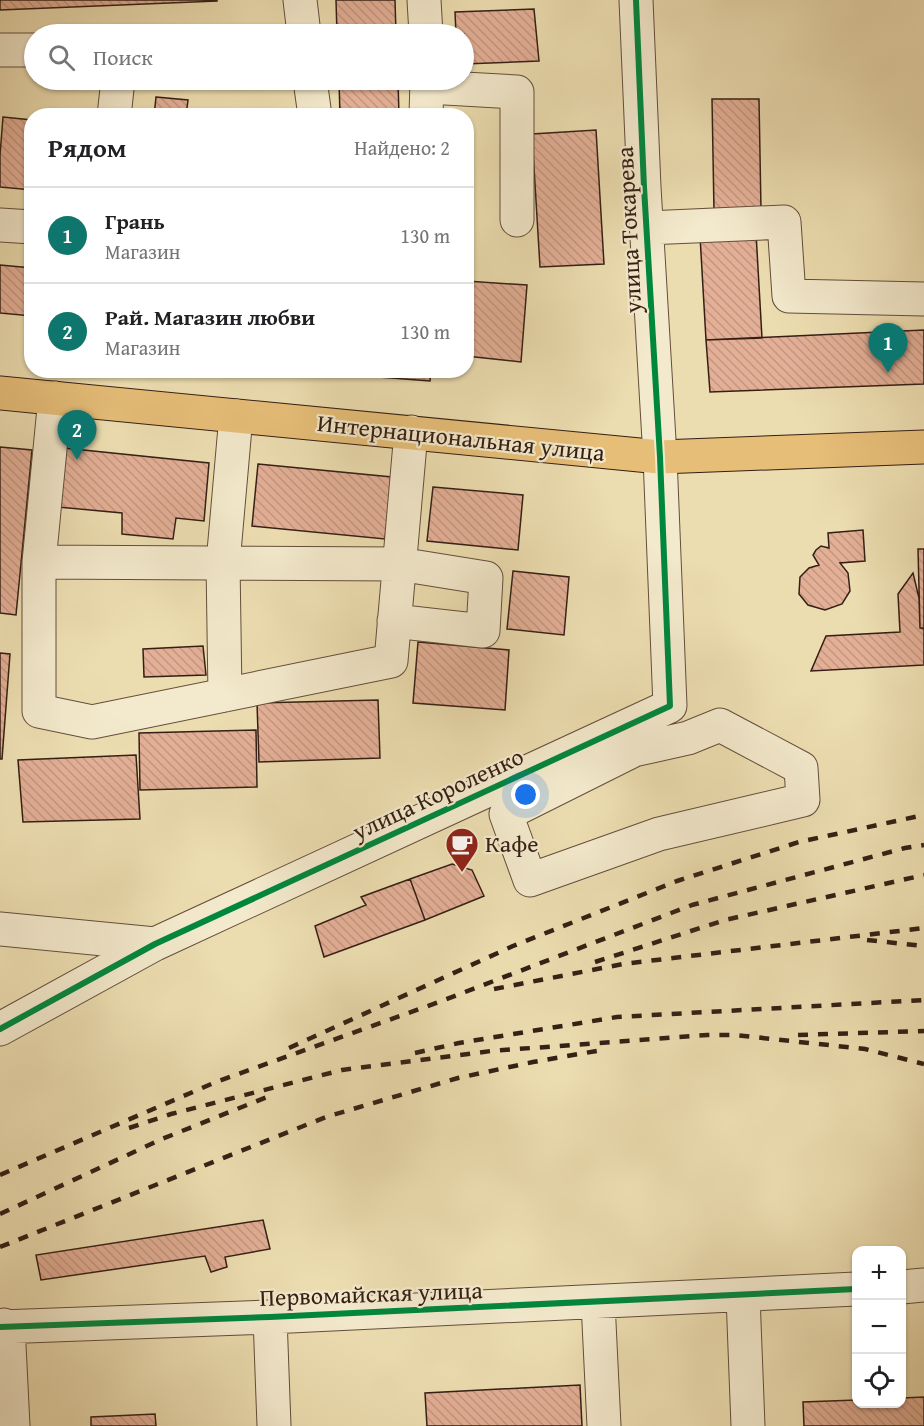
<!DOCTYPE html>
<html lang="ru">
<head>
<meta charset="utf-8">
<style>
  :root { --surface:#fff; --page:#f6f6f6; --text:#202124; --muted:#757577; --line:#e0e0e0; --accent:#0f766e }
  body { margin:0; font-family:"Gentium Book Plus",serif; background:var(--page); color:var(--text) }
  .controls { position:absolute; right:18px; bottom:18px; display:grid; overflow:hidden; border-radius:12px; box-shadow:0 2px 4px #0004 }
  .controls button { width:54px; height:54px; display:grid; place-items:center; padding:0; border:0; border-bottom:2px solid var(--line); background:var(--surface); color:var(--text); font:30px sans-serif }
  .you { position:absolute; left:526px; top:795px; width:21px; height:21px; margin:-15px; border:4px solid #fff; border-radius:50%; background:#1a73e8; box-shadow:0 0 0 9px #1a73e833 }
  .badge { display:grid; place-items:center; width:39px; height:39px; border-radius:50%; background:var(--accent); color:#fff; font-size:20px; font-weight:700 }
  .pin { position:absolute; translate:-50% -50px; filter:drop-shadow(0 2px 3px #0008) }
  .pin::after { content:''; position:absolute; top:32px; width:21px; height:18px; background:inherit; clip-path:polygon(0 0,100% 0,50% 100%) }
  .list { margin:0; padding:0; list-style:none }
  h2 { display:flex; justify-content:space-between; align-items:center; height:78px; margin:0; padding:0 24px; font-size:26px }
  h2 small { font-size:20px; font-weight:400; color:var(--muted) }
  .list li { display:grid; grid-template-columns:39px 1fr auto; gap:18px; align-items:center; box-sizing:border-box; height:96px; padding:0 24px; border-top:2px solid var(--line) }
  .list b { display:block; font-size:22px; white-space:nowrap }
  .list p { margin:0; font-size:20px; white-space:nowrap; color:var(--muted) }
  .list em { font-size:20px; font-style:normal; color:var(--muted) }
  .icon { flex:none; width:33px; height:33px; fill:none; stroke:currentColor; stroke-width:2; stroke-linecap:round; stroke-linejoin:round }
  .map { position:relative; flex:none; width:924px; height:1426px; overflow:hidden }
  .search { position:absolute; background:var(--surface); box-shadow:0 2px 4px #0004; left:24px; top:24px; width:450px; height:66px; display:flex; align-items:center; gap:15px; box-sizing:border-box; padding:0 21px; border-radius:33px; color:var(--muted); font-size:22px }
  .panel { position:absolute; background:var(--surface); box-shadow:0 2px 4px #0004; left:24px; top:108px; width:450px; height:270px; border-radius:24px }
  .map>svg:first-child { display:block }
  .building { fill:url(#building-back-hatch); stroke:#351f15; stroke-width:1.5 }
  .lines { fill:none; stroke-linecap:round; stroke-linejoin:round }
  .minor-casing { stroke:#634e3c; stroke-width:35 }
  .major-casing { stroke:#351f15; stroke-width:35 }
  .minor { stroke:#f3e9cc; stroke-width:33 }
  .major { stroke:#e6be78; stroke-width:33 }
  .rail { stroke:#351f15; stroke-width:4.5; stroke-dasharray:10 10; stroke-linecap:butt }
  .cycleway-casing { stroke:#f3e9cc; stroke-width:10 }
  .cycleway { stroke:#00873e; stroke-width:6 }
  .labels { text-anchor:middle; stroke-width:4.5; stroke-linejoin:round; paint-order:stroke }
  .street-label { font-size:24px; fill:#351f15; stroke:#f3e9cc }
  .poi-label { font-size:24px; fill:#351f15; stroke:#f3e9cc; text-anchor:start }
</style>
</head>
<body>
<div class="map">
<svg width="924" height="1426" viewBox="0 0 924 1426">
  <defs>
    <pattern id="building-back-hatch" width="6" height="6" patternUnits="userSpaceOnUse" patternTransform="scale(1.5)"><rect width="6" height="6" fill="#e3af96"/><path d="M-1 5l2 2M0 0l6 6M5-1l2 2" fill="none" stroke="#c39680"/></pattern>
  </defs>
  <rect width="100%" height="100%" fill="#ecddb0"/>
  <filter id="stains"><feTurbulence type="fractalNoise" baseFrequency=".00333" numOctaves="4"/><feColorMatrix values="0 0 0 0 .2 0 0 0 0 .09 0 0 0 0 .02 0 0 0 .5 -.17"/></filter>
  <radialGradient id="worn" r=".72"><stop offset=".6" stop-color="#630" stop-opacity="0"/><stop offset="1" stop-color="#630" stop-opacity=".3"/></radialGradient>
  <path class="building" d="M0,0H217V1L0,10Z
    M336,0H395L396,34H337Z
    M534,9L539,61L464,64V34H456L455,12Z
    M339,80H398L399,116H340Z
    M156,97L188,100L186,116H154Z
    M712,99H759L761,210L714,211Z
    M3,117L32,120V190L0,187V155Z
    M596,130L604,264L540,267L532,134Z
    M756,233L762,338L706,340L700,236Z
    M0,265L32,268V316L0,313Z
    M466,281L527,285L521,362L466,356Z
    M924,330V384L710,392L706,340Z
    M353,370H431L430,381L353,375Z
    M0,447L32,450L16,615L0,613Z
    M64,448L209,463L204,521L176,518L173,539L122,534V513L58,507Z
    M258,464L392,477L385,539L252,526Z
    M433,487L523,495L518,550L427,541Z
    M863,530L865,561L840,563L848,573L850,591L842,604L825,610L808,605L799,594L800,577L809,568L819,565L813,555L816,550L821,546L829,548L828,533Z
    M918,549H924V628H920Z
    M513,571L569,577L564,635L507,629Z
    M913,573L919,598L920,628L924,629V665L811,671L826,636L900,632L898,594Z
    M418,642L509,650L505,710L413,703Z
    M203,646L206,675L144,677L143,649Z
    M0,653L10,654L2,759H0Z
    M378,700L380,758L259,762L257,703Z
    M256,730L257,787L140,790L139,733Z
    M136,755L140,819L23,822L18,760Z
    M452,864L472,870L484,896L425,920L410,879Z
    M410,879L425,920L324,957L315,926L366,905L361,897Z
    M263,1220L270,1249L225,1257L227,1267L211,1272L205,1256L41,1280L36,1255Z
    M580,1385L582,1426H427L425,1393Z
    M924,1397V1426H804L803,1402L856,1400V1404H902V1398Z
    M155,1414L156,1426H91V1417Z"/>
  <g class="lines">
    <defs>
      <path id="minor" d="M300,0L304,34
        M424,0L426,34
        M0,50H34
        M310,80L315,116
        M428,87L517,92V220
        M114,116L118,80
        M426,116L427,80
        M0,225L32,227
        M647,228L784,222L789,296L924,299
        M55,398L39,562V711L92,722L391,661L411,432
        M39,562L399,564L486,578L483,631L394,621
        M225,695L223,563L236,416
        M720,725L801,768L803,800L659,834L530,880L506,814L634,750L688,738Z
        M0,929L155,944
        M0,1029L155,944L670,706L660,457L644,187L636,0
        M902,1287L924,1285
        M743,1296L748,1426
        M598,1302L604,1426
        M270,1317L274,1426
        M4,1325L9,1345L13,1426
        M0,1327L270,1317L856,1289"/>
      <path id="major" d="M0,393L660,457L924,447"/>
    </defs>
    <use href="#minor" class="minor-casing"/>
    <use href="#major" class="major-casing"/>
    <use href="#minor" class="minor"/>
    <use href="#major" class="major"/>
    <path class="rail" d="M867,940L924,946
      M595,962L725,920L924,875
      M494,989L623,964L924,928
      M798,1035L924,1031
      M289,1048L513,946L677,881L799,842L924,815
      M415,1053L459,1043L617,1017L924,1000
      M129,1128L171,1114L342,1070L491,1051L707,1035H735L865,1049L924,1064
      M0,1175L216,1082L439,1002L692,905L905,848L924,845
      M0,1214L162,1139L272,1095
      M0,1247L326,1117L458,1078L533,1062L602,1050"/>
    <defs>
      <path id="cycleway" d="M0,1029L155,944L670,706L660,457L644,187L636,0
        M0,1327L270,1317L856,1289"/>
    </defs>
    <use href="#cycleway" class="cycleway-casing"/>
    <use href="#cycleway" class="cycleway"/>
  </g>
  <defs>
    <symbol id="cafe-pin" viewBox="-11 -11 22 30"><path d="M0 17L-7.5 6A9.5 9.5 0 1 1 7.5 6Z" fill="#8f2418" stroke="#f3e9cc"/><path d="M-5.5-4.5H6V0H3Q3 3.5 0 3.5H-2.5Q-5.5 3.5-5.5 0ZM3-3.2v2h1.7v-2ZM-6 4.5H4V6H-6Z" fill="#fff"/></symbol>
  </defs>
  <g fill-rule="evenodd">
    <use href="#cafe-pin" x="443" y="825" width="38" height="52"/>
  </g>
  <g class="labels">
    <g class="street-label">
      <text transform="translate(629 230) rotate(-93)" y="8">улица Токарева</text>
      <text transform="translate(461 438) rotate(6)" y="8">Интернациональная улица</text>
      <text transform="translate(438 794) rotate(-25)" y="8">улица Короленко</text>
      <text transform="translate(371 1294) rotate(-2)" y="8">Первомайская улица</text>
    </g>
    <g class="poi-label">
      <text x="485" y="852">Кафе</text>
    </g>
  </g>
  <rect width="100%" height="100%" filter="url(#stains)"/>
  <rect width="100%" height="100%" fill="url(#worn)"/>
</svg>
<div class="controls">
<button>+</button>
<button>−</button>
<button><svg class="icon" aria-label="locate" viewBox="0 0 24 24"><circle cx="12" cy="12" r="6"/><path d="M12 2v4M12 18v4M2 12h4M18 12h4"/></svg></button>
</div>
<div class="you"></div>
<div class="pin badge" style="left:888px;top:373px">1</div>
<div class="pin badge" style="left:77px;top:460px">2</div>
<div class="search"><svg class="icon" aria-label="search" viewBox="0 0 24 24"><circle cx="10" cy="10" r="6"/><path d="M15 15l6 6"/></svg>Поиск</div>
<section class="panel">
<h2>Рядом<small>Найдено: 2</small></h2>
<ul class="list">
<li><span class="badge">1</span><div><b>Грань</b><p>Магазин</p></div><em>130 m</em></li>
<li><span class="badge">2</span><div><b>Рай. Магазин любви</b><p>Магазин</p></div><em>130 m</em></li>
</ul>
</section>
</div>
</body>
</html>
